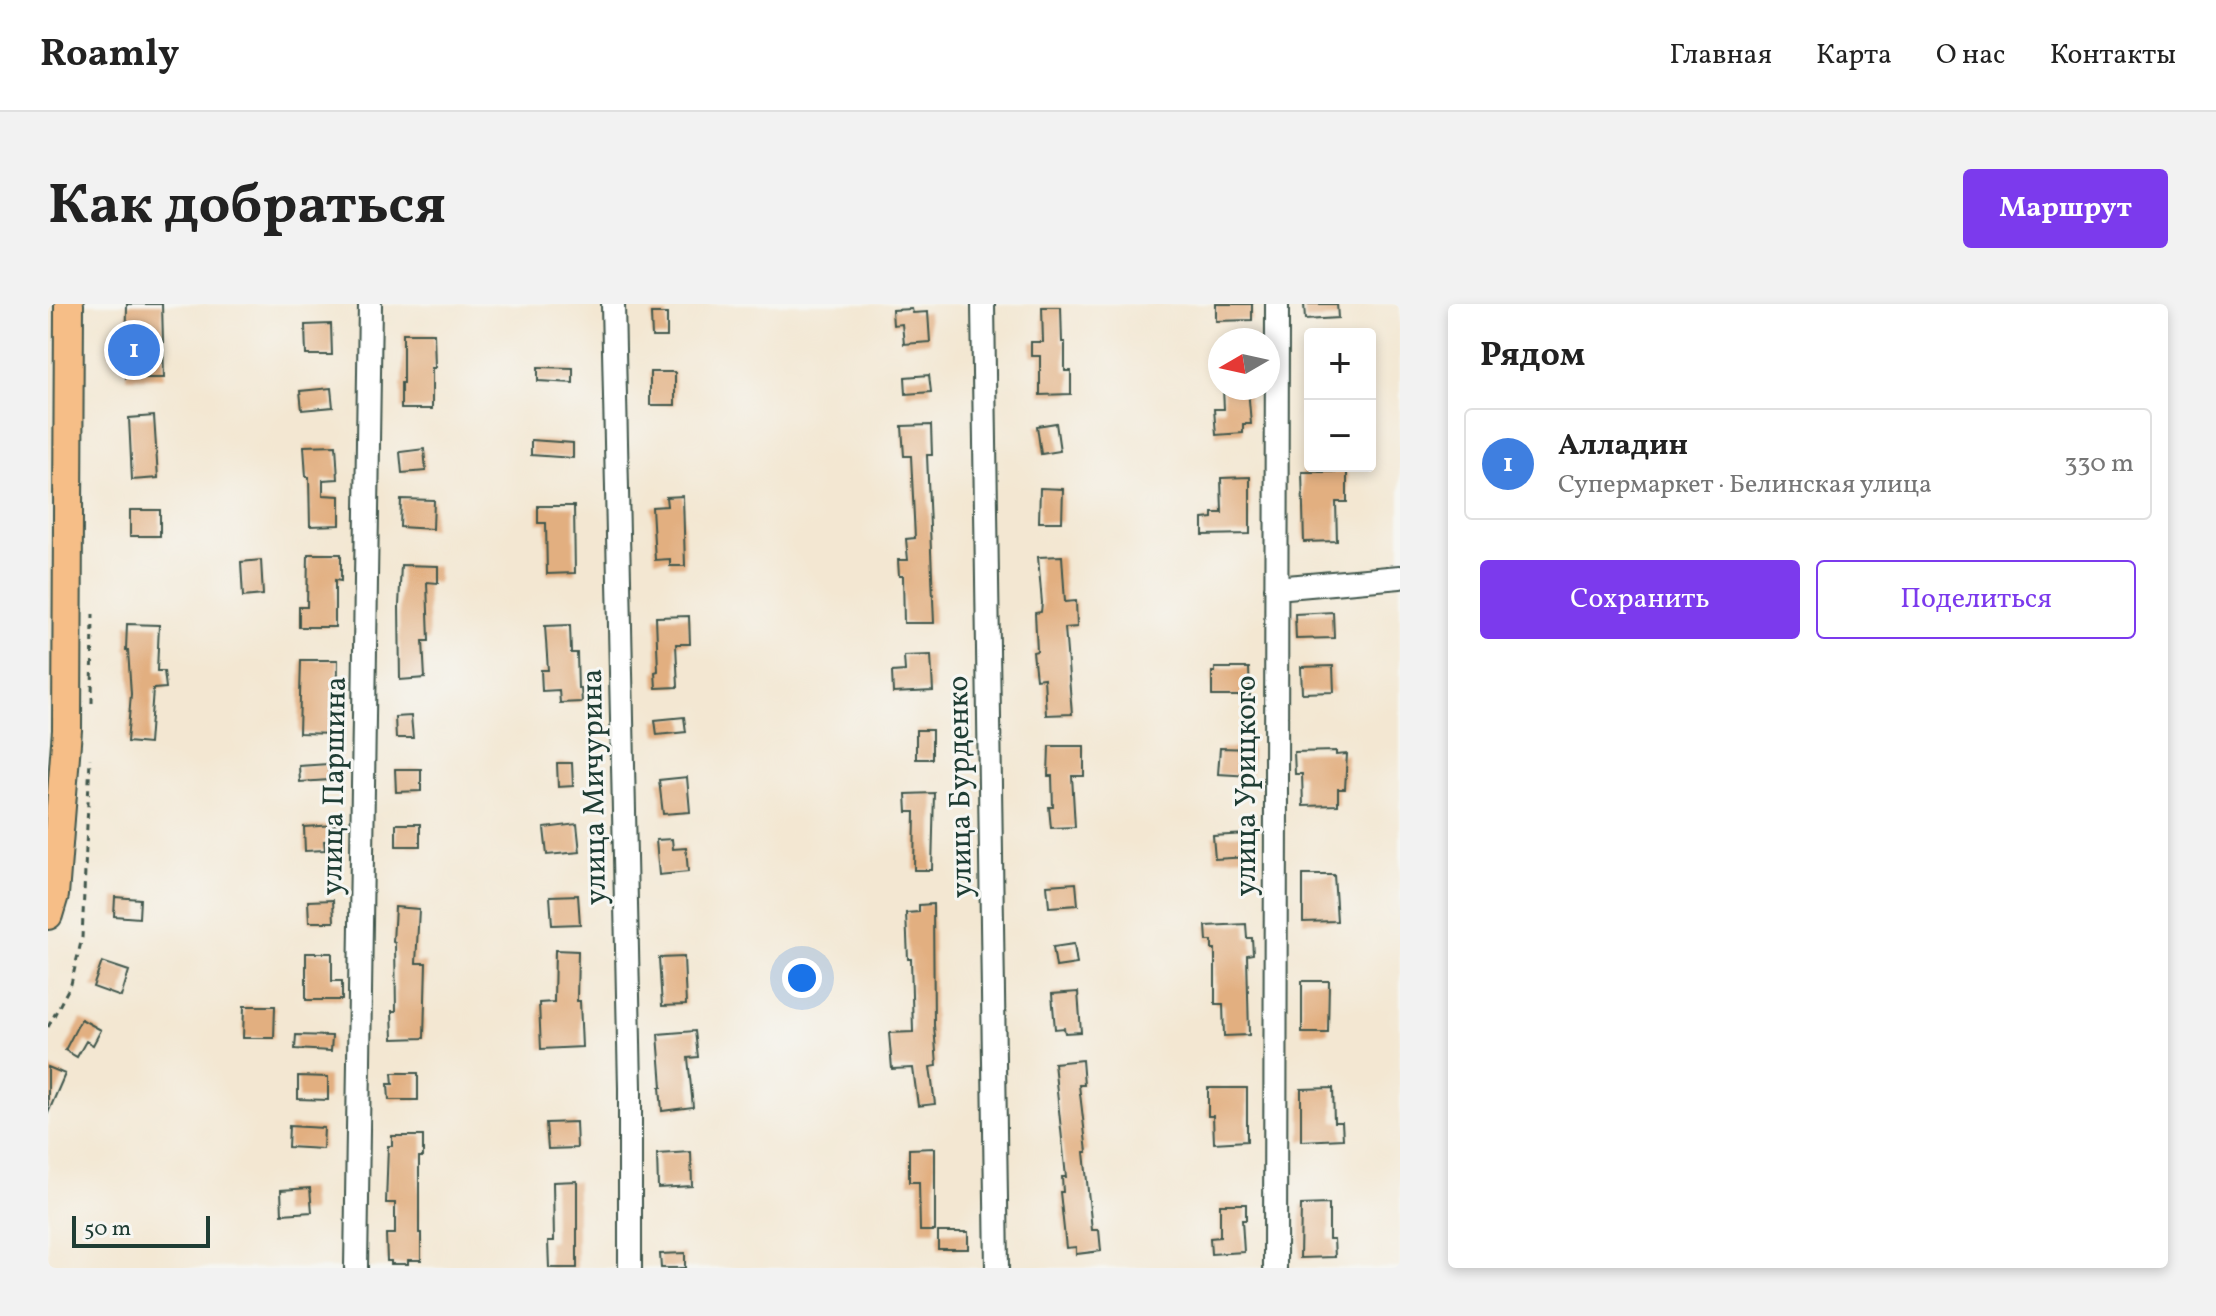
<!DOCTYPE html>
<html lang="ru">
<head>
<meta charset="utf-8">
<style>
  :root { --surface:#fff; --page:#f2f2f2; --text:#222; --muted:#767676; --line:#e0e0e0; --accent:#7c3aed }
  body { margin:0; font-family:Vollkorn,serif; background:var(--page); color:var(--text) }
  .controls { position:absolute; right:24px; top:24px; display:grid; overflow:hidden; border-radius:8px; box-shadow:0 4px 12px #0003 }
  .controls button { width:72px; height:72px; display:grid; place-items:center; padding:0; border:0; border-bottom:2px solid var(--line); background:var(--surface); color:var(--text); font:40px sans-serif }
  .compass { position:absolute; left:1160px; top:24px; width:72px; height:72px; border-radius:50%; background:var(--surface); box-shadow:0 4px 12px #0003; rotate:261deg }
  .scale { position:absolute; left:24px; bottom:20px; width:138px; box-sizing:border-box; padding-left:8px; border:4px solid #1f3d34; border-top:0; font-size:22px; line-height:28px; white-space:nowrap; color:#1f3d34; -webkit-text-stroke:6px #f6f6f2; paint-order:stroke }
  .you { position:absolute; left:754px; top:674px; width:28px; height:28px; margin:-20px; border:6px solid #fff; border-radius:50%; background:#1a73e8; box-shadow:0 0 0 12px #1a73e833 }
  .badge { display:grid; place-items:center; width:52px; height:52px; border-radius:50%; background:var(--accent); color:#fff; font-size:26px; font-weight:700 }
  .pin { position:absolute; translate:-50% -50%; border:4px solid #fff; box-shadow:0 2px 8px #0006 }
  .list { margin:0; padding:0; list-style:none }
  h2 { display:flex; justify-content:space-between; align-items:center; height:104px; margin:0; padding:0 32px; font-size:34px }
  h2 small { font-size:26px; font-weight:400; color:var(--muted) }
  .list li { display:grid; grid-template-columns:52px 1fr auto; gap:24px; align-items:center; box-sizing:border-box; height:112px; margin:0 16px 16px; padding:0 16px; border:2px solid var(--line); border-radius:8px }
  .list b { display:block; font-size:30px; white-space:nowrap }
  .list p { margin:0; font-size:26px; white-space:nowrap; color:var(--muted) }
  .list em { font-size:26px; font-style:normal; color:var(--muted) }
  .actions { display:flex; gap:16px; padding:24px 32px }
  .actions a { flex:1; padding:18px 0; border:2px solid var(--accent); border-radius:8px; text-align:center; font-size:28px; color:var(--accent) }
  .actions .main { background:var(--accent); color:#fff }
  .map { position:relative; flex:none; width:1352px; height:964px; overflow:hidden; border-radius:8px }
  header { display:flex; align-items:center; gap:48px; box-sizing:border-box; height:112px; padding:0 40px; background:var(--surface); border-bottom:2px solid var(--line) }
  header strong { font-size:38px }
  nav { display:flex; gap:44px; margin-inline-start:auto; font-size:28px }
  .intro { display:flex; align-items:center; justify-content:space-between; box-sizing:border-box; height:192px; padding:0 48px }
  h1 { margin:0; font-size:56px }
  .button { padding:20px 36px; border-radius:8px; background:var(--accent); color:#fff; font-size:28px; font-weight:700 }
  main { display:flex; gap:48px; padding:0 48px }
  aside { flex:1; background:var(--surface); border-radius:8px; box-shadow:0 4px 12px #0003 }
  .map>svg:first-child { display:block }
  .building { fill:#e2af80 }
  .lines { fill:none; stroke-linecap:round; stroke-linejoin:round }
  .minor-casing { stroke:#3f564c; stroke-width:26 }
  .major-casing { stroke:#3f564c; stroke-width:32 }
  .path { stroke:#3f564c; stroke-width:3; stroke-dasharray:6 6; stroke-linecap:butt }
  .minor { stroke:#fff; stroke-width:22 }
  .major { stroke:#f6be87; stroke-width:28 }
  .labels { text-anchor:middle; stroke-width:6; stroke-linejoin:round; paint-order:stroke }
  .street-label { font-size:30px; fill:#1f3d34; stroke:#f6f6f2 }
</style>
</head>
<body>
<header>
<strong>Roamly</strong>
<nav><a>Главная</a><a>Карта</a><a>О нас</a><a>Контакты</a></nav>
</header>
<div class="intro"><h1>Как добраться</h1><a class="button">Маршрут</a></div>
<main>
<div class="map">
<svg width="1352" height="964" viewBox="0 0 1352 964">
  <rect width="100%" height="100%" fill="#f6f6f2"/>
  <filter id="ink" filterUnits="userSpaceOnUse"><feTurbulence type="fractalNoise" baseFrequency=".0125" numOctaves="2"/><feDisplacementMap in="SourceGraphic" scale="16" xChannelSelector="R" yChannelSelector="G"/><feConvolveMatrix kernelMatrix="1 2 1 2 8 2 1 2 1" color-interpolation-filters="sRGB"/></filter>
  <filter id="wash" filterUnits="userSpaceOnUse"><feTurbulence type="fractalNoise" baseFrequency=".006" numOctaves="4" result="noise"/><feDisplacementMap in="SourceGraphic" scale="32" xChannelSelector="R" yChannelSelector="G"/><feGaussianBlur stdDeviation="1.8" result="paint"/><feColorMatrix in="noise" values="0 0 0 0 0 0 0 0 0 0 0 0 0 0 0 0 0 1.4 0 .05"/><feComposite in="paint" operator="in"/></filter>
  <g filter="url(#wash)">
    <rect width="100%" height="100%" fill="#f3e7d2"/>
    <g id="blocks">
      <path class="building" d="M79,0H114L116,74H78Z
        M1168,0H1204V16L1168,17Z
        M1256,0H1289L1290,14L1257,16Z
        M994,3H1013L1014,38H1017V67H1023V90L992,91V52H983V38H995Z
        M864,5L865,9L880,8L882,38L856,40L854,20L845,21L844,6Z
        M603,10H619V33H604Z
        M283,20L284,51H258L257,21Z
        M355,29H386L387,64H384V105H353V79H355Z
        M490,63L525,64V79L490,77Z
        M602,68H627V101H602Z
        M881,71L883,88L858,90L857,73Z
        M283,84L285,103L254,106L252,87Z
        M1175,84H1200L1203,120H1195V129L1168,131L1166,105H1176Z
        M106,112L110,174L84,176L81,114Z
        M1008,119L1012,147L993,150L989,122Z
        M883,121L884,151H879L886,319H856L855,272H851L850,256H860L858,235L867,234L863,152H856L854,122Z
        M483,136L525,139V154L483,151Z
        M288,141L290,175L275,176V191L292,192V221L262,222L261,173H258L256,142Z
        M376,145L378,167L354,169L352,148Z
        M1254,168H1299V198H1288L1289,237L1256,238Z
        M1202,173V230L1155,231V215L1165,214V209H1174L1173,174Z
        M992,184L1015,185L1014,218H991Z
        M635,192L637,262H622V255L607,256L604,203L619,202L618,193Z
        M353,195L386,196L385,225L352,223Z
        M490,202H526L527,269L499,270L498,219H490Z
        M82,206H112V232H82Z
        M260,250H293V277L287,276V323H251V303H259Z
        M1014,252L1017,298L1028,297L1029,323L1017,324L1024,410L998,411L996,374L988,375L985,348L989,347L987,309L993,308L994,299L990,253Z
        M213,256L215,291L195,293L193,258Z
        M353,261L390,262V279L379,278L381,337H375L377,374L352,376L351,302Z
        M1285,308L1286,334L1248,335L1247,310Z
        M641,312L642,340H628L630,383L608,384L607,368L610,367L608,313Z
        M79,320L111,321L109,367H116L118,384L105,385L101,440L79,438L83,390L80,346H78Z
        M522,321L523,349H529L530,384H533L534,398L512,399L511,386L494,387L493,366H500L497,322Z
        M883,351L885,387L845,389L844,368L857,367L856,352Z
        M253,356H290L289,430L251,429Z
        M1285,362L1286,388L1254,389L1253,363Z
        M1167,364H1201L1202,392H1164V368H1167Z
        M363,412L365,434H348L347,413Z
        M636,413L638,428L609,431L607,416Z
        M868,426H884V455H868Z
        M1001,442H1036V472H1024L1027,523L1003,524L1001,503H1005L1004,472H1000Z
        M1172,444L1204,445L1203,472L1170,470Z
        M1288,447V451L1299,450L1297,485H1290V501L1255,502L1254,470H1247L1246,448Z
        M509,459H524L525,482L510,483Z
        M280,460L281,476L252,478L251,462Z
        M347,465H373V487L348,488Z
        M639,473L642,508L615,510L611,476Z
        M886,489L884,566H866L867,508H859L858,490Z
        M348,520H372V542H348Z
        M529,520L532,548L499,551L496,524Z
        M287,521L289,536L276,537L277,546L257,547L256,523Z
        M1199,530L1200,553L1167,555L1165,532Z
        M624,535L625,545L638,544L640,568L611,571L608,536Z
        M1255,571H1286L1289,617L1255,618Z
        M1028,579L1030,601L1001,603L999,581Z
        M530,591L532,620L504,621L502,592Z
        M67,593L92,595L91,614L66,612Z
        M285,596L286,618H261L260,597Z
        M885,600L886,721L889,762L882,763L887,800L870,802L865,764L844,765L841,729L865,728L863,655H860L858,609L871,608V601Z
        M347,603L371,605L368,659H378L376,734L345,735L344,707H348L347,639L345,638Z
        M1198,620L1199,634H1204L1205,650L1199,651L1201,731L1176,732L1175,700H1167V645H1164V637H1159L1158,622Z
        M1026,640L1029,660L1008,663L1005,643Z
        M507,646L530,647L529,697H532L534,743L493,745L491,699L506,698Z
        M258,649H284V677H294V696H258Z
        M636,653L638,701L614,702L611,654Z
        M54,658L81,667L73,693L45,683Z
        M1254,677H1281L1280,729H1254Z
        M1030,688L1033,728L1017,729L1016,724L1007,725L1004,690Z
        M196,702H227L226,734H195Z
        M33,715L53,726L45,741L38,737L29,753L17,746Z
        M647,727L650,753L640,754L645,803L614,807L612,783H614L610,730Z
        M248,731L284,732L283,747L247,745Z
        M1034,756L1036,781H1031L1039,848H1036L1044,926H1051L1053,947L1028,950V943L1018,944L1012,888H1015L1014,873H1018L1006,759Z
        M0,763L17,770L0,809Z
        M344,769H370V796H341L340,780H345Z
        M250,772L280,773V796L250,795Z
        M1160,784H1199V837L1166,839L1165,812H1160Z
        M1285,784L1286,818H1294L1295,835L1253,837V785Z
        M528,818L529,844L500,845L498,819Z
        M241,822L276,824L275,845L240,843Z
        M344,832H375V853H371V929H373V956H360V960H343V957H339L338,930H347V899H338L340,842H344Z
        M887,844V927H872L871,878H861V845Z
        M643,848L644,882L610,884L609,850Z
        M529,877V964H501L500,937H506L505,878Z
        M262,884L264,908L234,910L233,886Z
        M1172,900H1198V916H1194L1196,948L1163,950L1162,934L1172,933Z
        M1281,900V935H1286L1287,953L1252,954L1253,901Z
        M890,928H920V945H890Z
        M637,949V964H613L612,950Z"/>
    </g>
  </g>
  <g filter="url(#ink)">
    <use href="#blocks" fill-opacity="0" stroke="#3f564c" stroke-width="2"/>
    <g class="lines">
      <defs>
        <path id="minor" d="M565,0L582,784V964
          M935,0L949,964
          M1228,284L1352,273
          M308,964L322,0
          M1227,964L1229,0"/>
        <path id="major" d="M0,611L6,591L19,426L21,0"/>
      </defs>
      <use href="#minor" class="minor-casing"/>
      <use href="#major" class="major-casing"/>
      <path class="path" d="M44,399L45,310
        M0,723L23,680L34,634L42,454"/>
      <use href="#minor" class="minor"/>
      <use href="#major" class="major"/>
    </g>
  </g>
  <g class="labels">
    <g class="street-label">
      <text transform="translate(285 482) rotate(-89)" y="10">улица Паршина</text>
      <text transform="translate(1197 482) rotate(-90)" y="10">улица Урицкого</text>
      <text transform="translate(545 483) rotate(-91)" y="10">улица Мичурина</text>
      <text transform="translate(911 483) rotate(-91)" y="10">улица Бурденко</text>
    </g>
  </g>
</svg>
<div class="controls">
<button>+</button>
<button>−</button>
</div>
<svg class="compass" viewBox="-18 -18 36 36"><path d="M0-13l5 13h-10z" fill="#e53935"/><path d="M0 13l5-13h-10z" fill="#767676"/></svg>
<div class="scale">50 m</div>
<div class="you"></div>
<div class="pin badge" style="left:86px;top:46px;background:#3f7fe0">1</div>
</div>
<aside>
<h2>Рядом<small></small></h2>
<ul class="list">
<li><span class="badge" style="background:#3f7fe0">1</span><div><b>Алладин</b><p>Супермаркет · Белинская улица</p></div><em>330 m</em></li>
</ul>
<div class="actions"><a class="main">Сохранить</a><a>Поделиться</a></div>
</aside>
</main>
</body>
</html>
